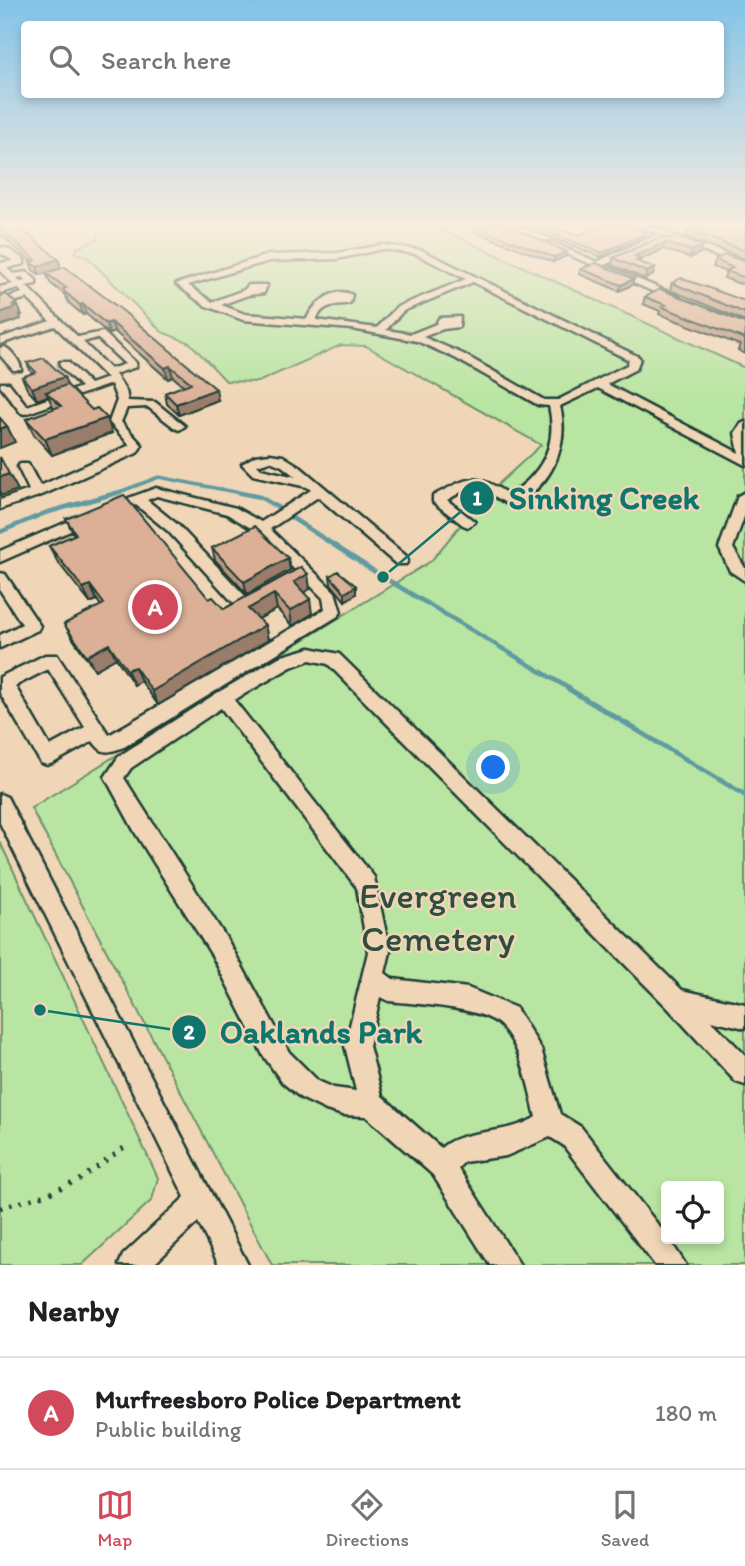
<!DOCTYPE html>
<html lang="en">
<head>
<meta charset="utf-8">
<style>
  :root { --surface:#fff; --page:#f2f2f2; --text:#202124; --muted:#757577; --line:#e0e0e0; --accent:#d1495b }
  body { margin:0; font-family:Itim,sans-serif; background:var(--page); color:var(--text) }
  .controls { position:absolute; right:21px; bottom:21px; display:grid; overflow:hidden; border-radius:7px; box-shadow:0 4px 10px #0003 }
  .controls button { width:63px; height:63px; display:grid; place-items:center; padding:0; border:0; border-bottom:2px solid var(--line); background:var(--surface); color:var(--text); font:35px sans-serif }
  .you { position:absolute; left:494px; top:768px; width:24px; height:24px; margin:-18px; border:5px solid #fff; border-radius:50%; background:#1a73e8; box-shadow:0 0 0 10px #1a73e833 }
  .badge { display:grid; place-items:center; width:46px; height:46px; border-radius:50%; background:var(--accent); color:#fff; font-size:23px; font-weight:700 }
  .pin { position:absolute; translate:-50% -50%; border:4px solid #fff; box-shadow:0 2px 7px #0006 }
  .list { margin:0; padding:0; list-style:none }
  h2 { display:flex; justify-content:space-between; align-items:center; height:91px; margin:0; padding:0 28px; font-size:30px }
  h2 small { font-size:23px; font-weight:400; color:var(--muted) }
  .list li { display:grid; grid-template-columns:46px 1fr auto; gap:21px; align-items:center; box-sizing:border-box; height:112px; padding:0 28px; border-top:2px solid var(--line) }
  .list b { display:block; font-size:26px; white-space:nowrap }
  .list p { margin:0; font-size:23px; white-space:nowrap; color:var(--muted) }
  .list em { font-size:23px; font-style:normal; color:var(--muted) }
  .icon { flex:none; width:38px; height:38px; fill:none; stroke:currentColor; stroke-width:2; stroke-linecap:round; stroke-linejoin:round }
  .map { position:relative; flex:none; width:745px; height:1265px; overflow:hidden }
  .search { position:absolute; background:var(--surface); box-shadow:0 4px 10px #0003; left:21px; right:21px; top:21px; height:77px; display:flex; align-items:center; gap:18px; box-sizing:border-box; padding:0 24px; border-radius:7px; color:var(--muted); font-size:26px }
  .sheet { height:203px; background:var(--surface) }
  nav { display:flex; justify-content:space-around; align-items:center; box-sizing:border-box; height:98px; border-top:2px solid var(--line); background:var(--surface); font-size:19px; color:var(--muted) }
  nav a { display:grid; justify-items:center; gap:4px }
  nav .on { color:var(--accent) }
  .map>svg:first-child { display:block }
  .green { fill:#b9e5a2; stroke:#6c916b; stroke-width:2; fill-rule:evenodd }
  .lines { fill:none; stroke-linecap:round; stroke-linejoin:round }
  .stream-far2 { stroke:#609ba1; stroke-width:3.5 }
  .stream-far1 { stroke:#609ba1; stroke-width:4.5 }
  .stream { stroke:#609ba1; stroke-width:5 }
  .minor-casing { stroke:#1f3d34; stroke-width:5 }
  .path { stroke:#1f3d34; stroke-width:4.5; stroke-dasharray:2.5 8; stroke-linecap:butt }
  .minor { fill:#f0d6b7; fill-rule:evenodd }
  .wall { fill:#bc9781; stroke:#1f3d34; stroke-width:2 }
  .shaded-wall { fill:#997b69; stroke:#1f3d34; stroke-width:2 }
  .building { fill:#dbb096; stroke:#1f3d34; stroke-width:2 }
  .labels { text-anchor:middle; stroke-width:5; stroke-linejoin:round; paint-order:stroke }
  .near-park-label { font-size:37px; fill:#2e4e3f; stroke:#f0d6b7 }
  .leader { fill:none; stroke:#0f766e; stroke-width:2.5 }
  .callout-dot { fill:#0f766e; stroke:#f0d6b7; stroke-width:2.5 }
  .mark-label { font-size:21px; text-anchor:middle; font-weight:bold; fill:#fff }
  .callout-label { font-size:32px; text-anchor:middle; font-weight:bold; fill:#0f766e; stroke:#f0d6b7; stroke-width:5; stroke-linejoin:round; paint-order:stroke }
</style>
</head>
<body>
<div class="map">
<svg width="745" height="1265" viewBox="0 0 745 1265">
  <rect width="100%" height="100%" fill="#f0d6b7"/>
  <filter id="ink" filterUnits="userSpaceOnUse"><feTurbulence type="fractalNoise" baseFrequency=".0143" numOctaves="2"/><feDisplacementMap in="SourceGraphic" scale="14" xChannelSelector="R" yChannelSelector="G"/><feConvolveMatrix kernelMatrix="1 2 1 2 8 2 1 2 1" color-interpolation-filters="sRGB"/></filter>
  <g filter="url(#ink)">
    <path class="green" d="M99,224H429L745,368V1265H272L31,808L431,561L482,499L541,445L366,346L341,345L258,382L226,381L190,343L162,332L87,257L75,253L77,248L98,239ZM666,1186H719V1239H666Z
      M0,842L158,1178L152,1200L82,1265H0Z"/>
    <g class="lines">
      <path class="stream-far2" d="M114,494L159,477L245,494"/>
      <path class="stream-far1" d="M236,492L260,497L277,507
        M289,516L383,577L570,689
        M0,532L45,513L120,492"/>
      <path class="stream" d="M567,688L745,795"/>
      <defs>
        <path id="minor" d="M634,224H645L745,261V267L666,237L604,265L678,296L680,298L675,301L544,244L551,242L597,262L658,234Z
          M383,245L421,250L639,357L640,359L636,369L607,384L739,453L735,433L741,424L745,422V465L598,388L560,406C570,446 550,492 509,505L483,489L472,486L447,500L475,522L468,527L463,525L433,502V496C468,478 474,471 509,495C542,474 558,445 549,406L538,405L455,358L417,341L352,329L243,320L204,305L176,284L268,255L337,253ZM383,249L416,254L466,279L397,307L377,328L316,320C323,303 335,306 350,303L352,295C335,285 313,304 307,319L245,314L221,305L248,295L264,293L267,285H249L244,290L212,302L188,285L269,261L337,259ZM473,282L629,360L627,365L558,400H544L463,354L423,337L443,329L459,327L460,317L439,318L436,324L411,334L386,330L403,311Z
          M0,247L9,249L24,260V264L7,268L13,274L27,272L36,280V284L26,286L78,337L103,332L136,363V367L115,374L126,391L128,401L155,402L185,426L179,430L175,428L148,407L127,408L121,422L142,445L137,453L42,495L0,509V500L29,490L18,467L20,464H28L40,486L130,445L109,422L117,400L111,384L25,414L21,413L0,386L1,383H9L27,406L81,387L60,366V362H68L90,384L107,378L55,326L0,344V338L50,321L27,298L0,306V300L22,293L18,288L0,293V287L13,284L0,271V263L14,261L0,253ZM22,277L26,281L21,282L17,278ZM97,338L125,364L110,369L83,342Z
          M4,347C11,349 22,364 21,370H13L0,355V348Z
          M270,454L283,456L299,466L406,556L408,560L406,564H396L318,497L270,529L335,592L341,612L338,616L124,747C109,752 103,756 93,741L53,763L47,765L41,763L0,693V677L45,655H57L109,735L325,609L323,598L256,531L227,514L157,496L147,500L178,525L246,597L257,592L262,594L265,598L262,602L244,611L239,609L168,531L136,505L109,514L102,510L104,507L156,488L236,508L261,522L311,490L307,487L253,475L242,464L255,456ZM270,461L282,466L296,477L261,469L257,465ZM48,669L85,727L50,746L15,686Z
          M745,492V514L733,548L745,568V581L730,571L719,548L738,496Z
          M88,513L93,515L95,518L93,521L0,562V551Z
          M0,573L5,574L40,626L38,630L0,648V635L22,624L0,590Z
          M310,648L339,654L682,990L745,1004V1028L711,1020L745,1055V1085L736,1082L668,1008L328,664L310,660L291,667L234,700L374,877L390,952L385,973L393,979L468,988L516,1008L541,1049L560,1114L581,1127L666,1235V1239H669L686,1265H655L563,1145L550,1137L506,1156L464,1162L458,1168L520,1265H490L433,1175L366,1116L343,1115L326,1110L301,1098L282,1082L263,1055L213,957L136,834L105,777L119,756L217,693L279,657ZM221,708L357,888L368,952L345,1046L356,1091L334,1088L318,1081L289,1052L228,941L124,778L131,768ZM380,997L389,1001C415,1004 482,1007 500,1025C522,1047 529,1088 536,1117C507,1136 462,1128 441,1148L382,1096L369,1046Z
          M0,794L7,797L248,1265H219L198,1222L153,1265H119L123,1255L185,1197L0,823Z"/>
      </defs>
      <use href="#minor" class="minor-casing"/>
      <path class="path" d="M0,1208L48,1194L79,1180L129,1144"/>
      <use href="#minor" class="minor"/>
    </g>
    <path class="wall" d="M0,224L58,259L61,268L51,271L218,400L179,415L167,404L165,393L184,386L173,377L168,379L115,332L109,334L86,314L83,315L69,303L65,295L50,283L46,273L40,275L33,270L30,262H32L0,234Z
      M466,224H505L566,256L553,262L473,231V227Z
      M515,224H545L577,236L604,225L600,224H630L627,225L646,233L645,237L601,257Z
      M745,224V259L686,237L689,230Z
      M669,239L700,253L690,258L663,249L640,260L639,262L655,268L653,275L645,279L612,265L613,258Z
      M716,260L745,261V282L740,284L724,278L726,272L713,267Z
      M581,269L632,285L619,291L579,274Z
      M672,283L745,301V321L670,290Z
      M645,297L745,323V354L738,350L740,345L659,314L660,311L643,304Z
      M27,363L64,377L67,385L112,433L52,455L34,435L26,419L54,409L48,396L37,400L27,389L22,377L32,374Z
      M66,519L209,599L224,609L301,567L310,589L304,592L312,614L292,626L277,609L258,619L265,625L268,640L158,705L141,681L134,685L116,658L95,670L73,639L64,624L101,606L97,600L90,603L57,561L49,546L74,535Z
      M212,548L290,570L247,594L215,560Z
      M330,576L356,586V594L345,601L331,584Z"/>
    <path class="shaded-wall" d="M646,233L645,237L601,257L602,253Z
      M665,243L663,249L640,260L638,265L635,256Z
      M702,246L700,253L690,258L692,251Z
      M567,252L566,256L553,262L554,257Z
      M58,259L61,268L40,275L37,267Z
      M655,268L653,275L645,279L647,272Z
      M634,279L632,285L619,291L621,285Z
      M17,304L22,315H20L21,319L0,326V313Z
      M83,304L86,314L83,315L80,305Z
      M111,322L115,332L109,334L106,324Z
      M170,366L173,377L168,379L165,368Z
      M64,377L68,389L46,392L48,396L37,400L32,388Z
      M216,389L218,400L179,415L176,404Z
      M107,418L112,433L52,455L45,439Z
      M7,426L15,442L0,448V429Z
      M9,474L18,490L0,496V477Z
      M288,558L290,570L247,594L244,582Z
      M308,574L310,589L296,597L294,582Z
      M90,585L97,600L90,603L83,588Z
      M356,586V594L345,601V593Z
      M274,594L277,609L251,623L248,609Z
      M310,599L312,614L292,626L290,611Z
      M265,625L268,640L158,705L152,691Z
      M109,644L116,658L95,670L87,656Z
      M135,667L141,681L134,685L127,670Z"/>
    <path class="building" d="M0,224H15L58,259L37,267L30,262L36,260L0,229Z
      M479,224H505L567,252L554,257L473,226Z
      M528,224H545L577,236L607,224H624L646,233L602,253Z
      M701,224H745V251L689,230Z
      M662,236L669,239L675,236L702,246L692,251L665,243L635,256L640,258L636,261L655,268L647,272L613,258Z
      M724,255L745,261V277H743L726,271L733,268L716,260Z
      M596,263L634,279L621,285L581,269Z
      M65,267L123,311L216,389L176,404L165,393L191,383L170,366L165,368L111,322L106,324L83,304L80,305L65,292L63,289L66,288L46,273Z
      M681,278L745,301V313L672,283Z
      M660,289L745,323V339L662,307L666,305L645,297Z
      M6,294L17,304L13,305L16,307L0,313V297Z
      M44,358L64,377L32,388L22,377L36,372L27,363Z
      M67,385L92,410L97,408L107,418L45,439L26,419L61,406L46,392Z
      M0,418L7,426L0,429Z
      M0,457L9,474L0,477Z
      M124,495L209,599L213,597L224,609L301,567L308,574L294,582L310,599L290,611L274,594L248,609L265,625L152,691L135,667L127,670L109,644L87,656L64,624L104,604L90,585L83,588L49,546L76,534L66,519Z
      M255,526L288,558L244,582L212,548Z
      M338,571L356,586L345,593L330,576Z"/>
  </g>
  <linearGradient id="sky" x2="0" y2="1"><stop stop-color="#83c3e8"/><stop offset="0.56" stop-color="#f8eddf"/><stop offset="1" stop-color="#f8eddf" stop-opacity="0"/></linearGradient>
  <rect width="745" height="401" fill="url(#sky)"/>
  <g class="labels">
    <g class="near-park-label">
      <text x="438" y="908">Evergreen<tspan x="438" dy="43">Cemetery</tspan></text>
    </g>
  </g>
  <path class="leader" d="M383 577L477 498M40 1010L189 1032"/>
  <g class="callout-dot">
    <circle cx="383" cy="577" r="7"/>
    <circle cx="40" cy="1010" r="7"/>
    <circle cx="477" cy="498" r="18"/>
    <circle cx="189" cy="1032" r="18"/>
  </g>
  <g class="mark-label">
    <text x="477" y="505">1</text>
    <text x="189" y="1039">2</text>
  </g>
  <g class="callout-label">
    <text x="604" y="509">Sinking Creek</text>
    <text x="321" y="1043">Oaklands Park</text>
  </g>
</svg>
<div class="controls">
<button><svg class="icon" aria-label="locate" viewBox="0 0 24 24"><circle cx="12" cy="12" r="6"/><path d="M12 2v4M12 18v4M2 12h4M18 12h4"/></svg></button>
</div>
<div class="you"></div>
<div class="pin badge" style="left:155px;top:607px">A</div>
<div class="search"><svg class="icon" aria-label="search" viewBox="0 0 24 24"><circle cx="10" cy="10" r="6"/><path d="M15 15l6 6"/></svg>Search here</div>
</div>
<section class="sheet">
<h2>Nearby<small></small></h2>
<ul class="list">
<li><span class="badge">A</span><div><b>Murfreesboro Police Department</b><p>Public building</p></div><em>180 m</em></li>
</ul>
</section>
<nav>
<a class="on"><svg class="icon" aria-label="map" viewBox="0 0 24 24"><path d="M3 6l6-2 6 2 6-2v14l-6 2-6-2-6 2zM9 4v14M15 6v14"/></svg>Map</a>
<a><svg class="icon" aria-label="directions" viewBox="0 0 24 24"><path d="M12 3l9 9-9 9-9-9zM9 14v-3h6M13 9l2 2-2 2"/></svg>Directions</a>
<a><svg class="icon" aria-label="saved" viewBox="0 0 24 24"><path d="M7 4h10v16l-5-4-5 4z"/></svg>Saved</a>
</nav>
</body>
</html>
